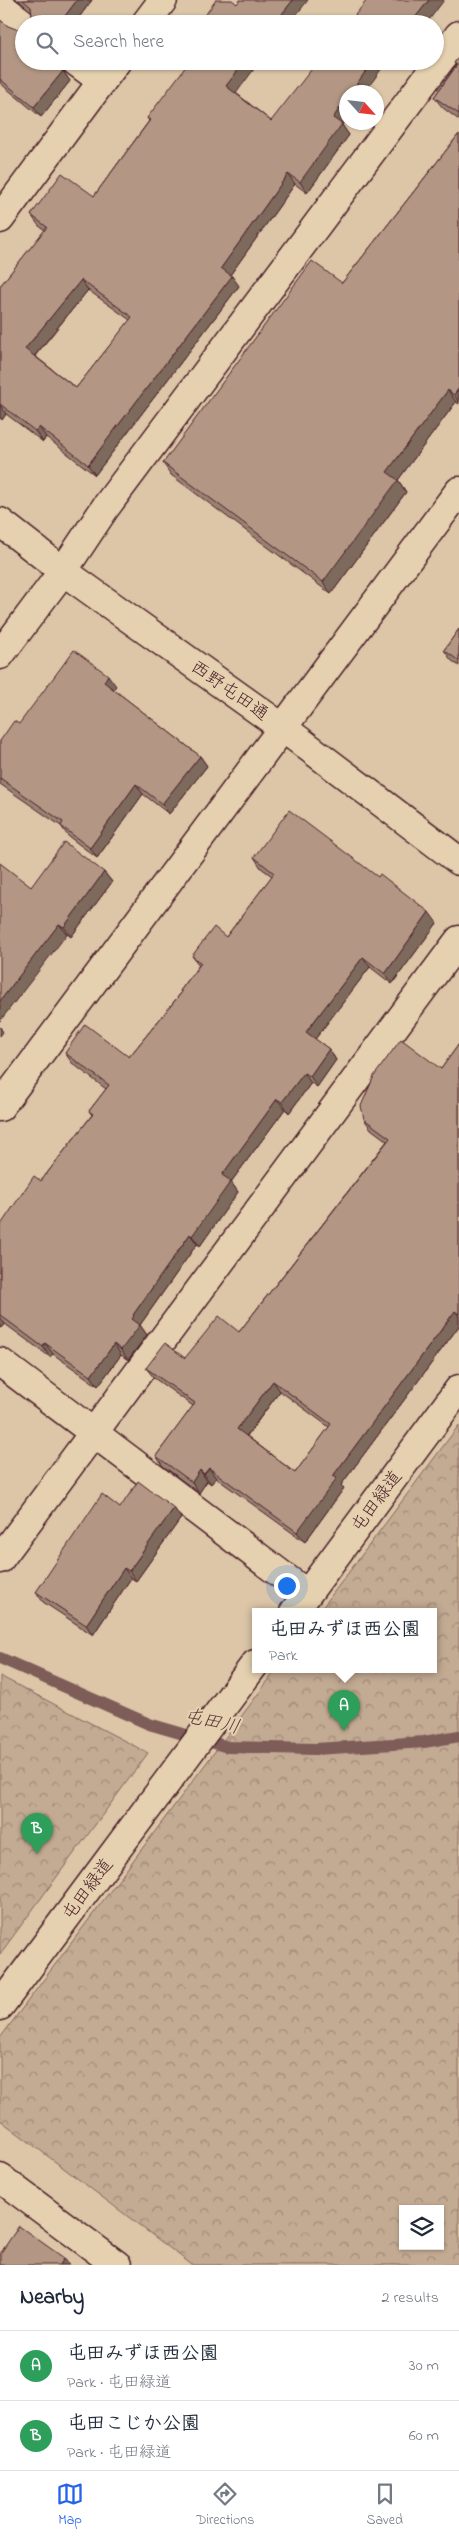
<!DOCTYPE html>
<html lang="en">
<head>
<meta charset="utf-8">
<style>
  :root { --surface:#fff; --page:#f2f2f3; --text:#1f2937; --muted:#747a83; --line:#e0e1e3; --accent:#2563eb }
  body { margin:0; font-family:"Indie Flower","Klee One",sans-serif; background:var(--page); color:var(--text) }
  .controls { position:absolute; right:15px; bottom:15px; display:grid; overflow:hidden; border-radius:0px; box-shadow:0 1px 4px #0004 }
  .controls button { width:45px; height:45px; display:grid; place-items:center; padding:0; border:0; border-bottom:1px solid var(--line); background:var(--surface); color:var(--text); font:25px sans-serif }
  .compass { position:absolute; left:339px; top:85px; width:45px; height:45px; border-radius:50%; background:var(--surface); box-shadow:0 1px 4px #0004; rotate:117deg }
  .you { position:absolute; left:286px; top:1585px; width:18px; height:18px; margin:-12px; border:4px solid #fff; border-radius:50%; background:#1a73e8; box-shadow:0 0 0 8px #1a73e833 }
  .badge { display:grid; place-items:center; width:32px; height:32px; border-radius:50%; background:var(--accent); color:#fff; font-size:16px; font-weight:700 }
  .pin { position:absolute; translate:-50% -41px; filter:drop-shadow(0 1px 2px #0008) }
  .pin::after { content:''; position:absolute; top:26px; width:18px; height:15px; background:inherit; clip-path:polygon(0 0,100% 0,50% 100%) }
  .popup { position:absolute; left:252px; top:1608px; width:185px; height:65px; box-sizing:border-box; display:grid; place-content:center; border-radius:0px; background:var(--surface); filter:drop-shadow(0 1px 4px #0005); font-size:16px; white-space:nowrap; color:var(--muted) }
  .popup b { font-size:19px; color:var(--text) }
  .popup::after { content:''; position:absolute; left:50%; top:100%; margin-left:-10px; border:10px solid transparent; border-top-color:var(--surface) }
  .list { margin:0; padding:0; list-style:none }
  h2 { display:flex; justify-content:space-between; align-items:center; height:65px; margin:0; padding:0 20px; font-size:21px }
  h2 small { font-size:16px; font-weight:400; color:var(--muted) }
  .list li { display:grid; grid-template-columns:32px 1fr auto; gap:15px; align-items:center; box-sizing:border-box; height:70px; padding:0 20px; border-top:1px solid var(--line) }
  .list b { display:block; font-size:19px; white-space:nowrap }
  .list p { margin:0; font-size:16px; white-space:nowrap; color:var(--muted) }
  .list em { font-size:16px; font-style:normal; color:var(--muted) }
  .icon { flex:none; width:28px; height:28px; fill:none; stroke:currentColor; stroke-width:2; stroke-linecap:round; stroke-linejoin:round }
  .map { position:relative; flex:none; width:459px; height:2265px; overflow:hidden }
  .search { position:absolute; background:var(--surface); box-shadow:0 1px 4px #0004; left:15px; right:15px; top:15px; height:55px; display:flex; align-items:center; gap:12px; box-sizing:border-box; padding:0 18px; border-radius:28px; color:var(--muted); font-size:19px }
  .sheet { height:205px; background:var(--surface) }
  nav { display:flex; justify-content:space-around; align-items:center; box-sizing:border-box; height:70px; border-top:1px solid var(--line); background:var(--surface); font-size:14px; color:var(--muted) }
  nav a { display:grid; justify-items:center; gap:2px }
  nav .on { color:var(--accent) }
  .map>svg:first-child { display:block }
  .forest { fill:url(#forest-crowns); stroke:#86645e; fill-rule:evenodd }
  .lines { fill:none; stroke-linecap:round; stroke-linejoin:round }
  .stream { stroke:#7e5c58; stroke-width:12 }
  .street-casing { stroke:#4a1f2b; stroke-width:31 }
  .secondary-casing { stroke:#4a1f2b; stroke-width:31 }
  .street { stroke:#e5d1af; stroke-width:28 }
  .secondary { stroke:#e5d1af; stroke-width:28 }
  .wall { fill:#9a8272; stroke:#4a1f2b; fill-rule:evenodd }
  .shaded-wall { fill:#7d6a5c; stroke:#4a1f2b }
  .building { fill:#b39784; stroke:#4a1f2b; fill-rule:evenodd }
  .labels { text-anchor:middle; stroke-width:4; stroke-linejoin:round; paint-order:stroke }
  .street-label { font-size:18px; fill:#4a1f2b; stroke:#e5d1af }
  .water-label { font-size:19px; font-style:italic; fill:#60383e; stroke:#e5d1af }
</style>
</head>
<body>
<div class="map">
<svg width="459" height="2265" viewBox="0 0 459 2265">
  <defs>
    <pattern id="forest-crowns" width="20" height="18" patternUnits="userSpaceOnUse" patternTransform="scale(1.25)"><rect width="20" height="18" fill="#c3aa92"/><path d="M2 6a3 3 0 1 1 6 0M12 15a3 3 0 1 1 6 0" fill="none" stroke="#a08a77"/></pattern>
  </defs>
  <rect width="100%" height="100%" fill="#dcc6a7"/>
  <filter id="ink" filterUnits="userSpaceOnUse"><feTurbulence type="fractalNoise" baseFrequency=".02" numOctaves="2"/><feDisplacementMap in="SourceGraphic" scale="10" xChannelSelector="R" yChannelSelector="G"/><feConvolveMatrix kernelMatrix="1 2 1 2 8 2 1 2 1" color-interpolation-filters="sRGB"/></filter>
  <g filter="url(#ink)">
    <path class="forest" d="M459,1425V2265H192L0,2120V2038L276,1670H433V1612H319ZM403,2209H440V2246H403Z
      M0,1676L148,1753L0,1954Z"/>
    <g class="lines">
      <path class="stream" d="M0,1658L149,1724L228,1747L316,1749L424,1742L459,1736"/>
      <defs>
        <path id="street" d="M0,6L24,24
          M145,24L163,0
          M75,61L102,81
          M0,219L117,61
          M0,655L63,571L105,508L459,35
          M0,1107L459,491
          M0,1362L307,1594
          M0,1559L459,940
          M294,1612L459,1389
          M0,2006L255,1664
          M0,2178L117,2265"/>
        <path id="secondary" d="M0,522L63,571L283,728L459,861"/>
      </defs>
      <use href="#street" class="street-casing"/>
      <use href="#secondary" class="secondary-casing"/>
      <use href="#street" class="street"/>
      <use href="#secondary" class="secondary"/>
    </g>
    <path class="wall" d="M18,0H92L74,24L32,15V12Z
      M0,20L63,71L70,81L41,117L0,83Z
      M459,57V120L443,108L434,97L456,65L454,63Z
      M236,93L271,121L342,125L349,135L307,193L295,184L230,275L239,286L95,475L46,437L43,442L6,414L2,420L0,418V286L45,230L39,226L31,215L94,196L149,121L147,118ZM88,290L130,320L76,388L35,356Z
      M459,134V404L456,402L398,480L406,492L331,594L171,475L163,463L342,283Z
      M459,629V666L451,660L444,650Z
      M116,686L113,689L200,756L207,766L169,814L143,794L97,858L68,836L61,826L0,784V741L19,724Z
      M254,857L437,923L392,984L370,967L315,1039L329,1049L336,1060L317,1087L311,1083L289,1113L285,1109L231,1182L238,1192L200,1246L197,1244L140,1325L147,1335L128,1360L121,1355L98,1386L53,1354L50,1357L5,1324L2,1328L0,1327V1226L41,1181L92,1115L89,1111L106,1089L72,1063L65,1053L129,1057L181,993L180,991L199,965L192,956L226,937L272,876L261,868Z
      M104,872L112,882L71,937L67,934L31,887Z
      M459,1044V1326L341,1485L344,1488L305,1542L216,1478L211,1484L207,1481L199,1493L163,1466L156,1456L193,1406L154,1378L146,1368L185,1358L239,1332L387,1141L371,1129L364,1119L441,1069ZM280,1391L329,1427L295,1473L247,1436Z
      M120,1508H174L181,1518L136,1581L131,1578L93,1635L43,1602L36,1592Z"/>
    <path class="shaded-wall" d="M77,0H92L74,24H59Z
      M293,0H308L289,24H274Z
      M429,0H444L426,24H410Z
      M245,61H260L234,96L226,86Z
      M373,61H387L365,92H351Z
      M63,71L70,81L41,117L34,107Z
      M346,99V119L342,125L349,135L307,193L300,182L333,118Z
      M288,174L295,184L228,278L221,268Z
      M232,276L239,286L95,475L88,465Z
      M81,280L88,290L32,359L25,349Z
      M459,388V402L454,395Z
      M448,390L456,402L398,480L406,492L331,594L323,582L387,472Z
      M0,405L6,414L2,420L0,417Z
      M39,427L46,437L43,442L35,431Z
      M108,675L116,686L111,692L104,682Z
      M200,756L207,766L169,814L162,804Z
      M136,784L143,794L97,858L90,848Z
      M104,872L112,882L71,937L64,927Z
      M429,912L437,923L392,984L385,974Z
      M59,924L67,934L0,1021V1001Z
      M363,957L370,967L313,1042L306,1032Z
      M0,1027L3,1032L0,1036Z
      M329,1049L336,1060L317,1087L310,1076Z
      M304,1073L311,1083L289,1113L282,1102Z
      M277,1099L285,1109L231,1182L238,1192L200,1246L192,1236L222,1175Z
      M190,1234L197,1244L140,1325L147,1335L128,1360L121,1350L132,1319L133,1315Z
      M455,1311L459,1316V1326L341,1485L344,1488L305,1542L297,1532L333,1476Z
      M0,1317L5,1324L2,1328L0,1325Z
      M45,1343L53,1354L50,1357L43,1347Z
      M114,1344L121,1355L98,1386L91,1376Z
      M273,1381L280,1391L244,1439L237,1429Z
      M209,1468L216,1478L211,1484L204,1474Z
      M200,1470L207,1481L199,1493L192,1482Z
      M174,1508L181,1518L136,1581L129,1571Z
      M124,1568L131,1578L93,1635L86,1625Z
      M64,2258L69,2265H60Z"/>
    <path class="building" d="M23,0H77L59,24H29L32,15L31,7Z
      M216,0H232L237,4L240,0H293L274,24H199Z
      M367,0H429L410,24H407L402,20L399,24H348Z
      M0,20L8,26L16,29L24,28V61H51L63,71L34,107L0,79Z
      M459,57V114L434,97L457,65L454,63Z
      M190,61H245L226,86L271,121L318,61H373L351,92H346V99L333,118L342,124L300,182L288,174L221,268L232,276L88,465L39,427L35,431L0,404V286L47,227L31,215L62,173L94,196L150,120L147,118ZM81,280L132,317L76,388L25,349Z
      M459,134V388L454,395L448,390L387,472L398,480L323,582L163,463L312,261L342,283Z
      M459,629V661L444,650Z
      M74,650L108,675L104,682L200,756L162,804L136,784L90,848L61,826L63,822L0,778V741L14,721L19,724Z
      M289,810L378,877L380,874L429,912L385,974L363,957L306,1032L329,1049L310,1076L304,1073L282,1102L277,1099L222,1175L231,1181L192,1236L190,1234L133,1315L134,1316L132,1319L140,1325L121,1350L114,1344L91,1376L45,1343L43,1347L0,1315V1226L34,1176L41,1181L93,1114L89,1111L109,1085L65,1053L85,1024L129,1057L182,992L180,991L201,963L192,956L214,927L226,937L274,873L254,857Z
      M64,842L104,872L64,927L59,924L0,1001V863L31,887Z
      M401,1039L441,1069L459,1044V1314L455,1311L333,1476L337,1478L297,1532L209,1468L204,1474L200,1470L192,1482L156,1456L195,1403L146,1368L165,1343L185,1358L219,1316L239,1332L390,1138L364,1119L361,1106L374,1076ZM273,1381L331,1424L295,1473L237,1429Z
      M138,1481L174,1508L129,1571L124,1568L86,1625L36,1592L102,1494L120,1508Z
      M19,2226L64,2258L60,2265H0V2254Z"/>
  </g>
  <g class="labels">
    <g class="street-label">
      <text transform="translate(230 690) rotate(35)" y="6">西野屯田通</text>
      <text transform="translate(376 1501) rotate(-53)" y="6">屯田緑道</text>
      <text transform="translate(87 1889) rotate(-53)" y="6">屯田緑道</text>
    </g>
    <g class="water-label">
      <text transform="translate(212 1720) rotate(13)" y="7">屯田川</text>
    </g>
  </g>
</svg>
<div class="controls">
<button><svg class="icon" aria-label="layers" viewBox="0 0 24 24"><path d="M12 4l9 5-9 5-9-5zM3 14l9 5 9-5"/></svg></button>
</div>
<svg class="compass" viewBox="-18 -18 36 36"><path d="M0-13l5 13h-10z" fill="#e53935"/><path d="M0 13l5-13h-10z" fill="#747a83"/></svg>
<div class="you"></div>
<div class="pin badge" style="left:344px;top:1731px;background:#2e9e5b">A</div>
<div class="popup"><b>屯田みずほ西公園</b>Park</div>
<div class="pin badge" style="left:37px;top:1854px;background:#2e9e5b">B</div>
<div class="search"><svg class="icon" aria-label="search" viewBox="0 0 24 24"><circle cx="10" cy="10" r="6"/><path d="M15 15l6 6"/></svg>Search here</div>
</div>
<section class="sheet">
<h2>Nearby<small>2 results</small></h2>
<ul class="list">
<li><span class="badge" style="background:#2e9e5b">A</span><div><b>屯田みずほ西公園</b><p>Park · 屯田緑道</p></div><em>30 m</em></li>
<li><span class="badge" style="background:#2e9e5b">B</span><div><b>屯田こじか公園</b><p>Park · 屯田緑道</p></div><em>60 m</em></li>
</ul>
</section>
<nav>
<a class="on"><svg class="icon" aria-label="map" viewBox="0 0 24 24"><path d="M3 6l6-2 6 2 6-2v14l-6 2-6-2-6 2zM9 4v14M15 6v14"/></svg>Map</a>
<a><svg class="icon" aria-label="directions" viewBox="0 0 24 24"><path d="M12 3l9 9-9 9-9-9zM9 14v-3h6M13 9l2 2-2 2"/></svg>Directions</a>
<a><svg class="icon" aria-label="saved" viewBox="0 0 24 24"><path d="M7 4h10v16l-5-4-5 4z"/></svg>Saved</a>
</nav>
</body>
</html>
